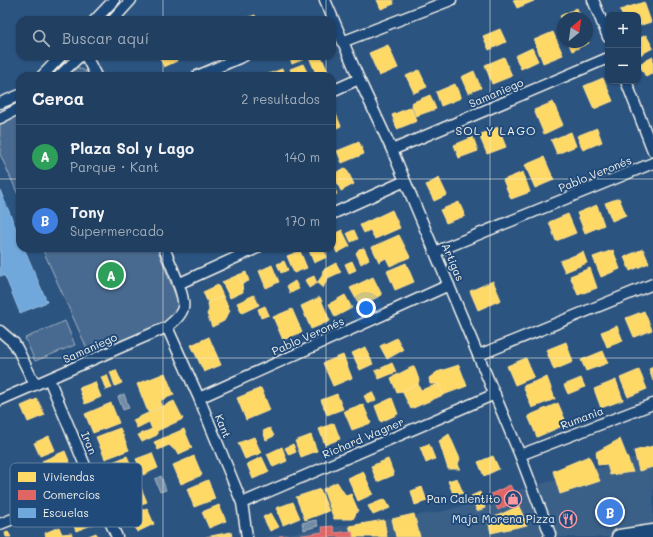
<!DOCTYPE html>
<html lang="es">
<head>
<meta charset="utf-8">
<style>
  :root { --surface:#213f61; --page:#2d4a6a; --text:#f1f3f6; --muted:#a2afbd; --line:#3e5876; --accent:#ff9aa2 }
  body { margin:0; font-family:Mali,sans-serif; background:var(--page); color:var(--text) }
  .controls { position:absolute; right:12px; top:12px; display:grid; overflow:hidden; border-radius:8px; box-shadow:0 1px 3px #0004 }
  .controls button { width:36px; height:36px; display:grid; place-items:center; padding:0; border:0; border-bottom:1px solid var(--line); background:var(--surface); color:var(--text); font:20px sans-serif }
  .compass { position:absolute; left:557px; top:12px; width:36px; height:36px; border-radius:50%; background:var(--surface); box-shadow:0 1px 3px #0004; rotate:29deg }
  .you { position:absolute; left:366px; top:308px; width:14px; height:14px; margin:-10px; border:3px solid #fff; border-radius:50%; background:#1a73e8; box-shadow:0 0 0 6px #1a73e833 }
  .badge { display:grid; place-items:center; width:26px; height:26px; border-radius:50%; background:var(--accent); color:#fff; font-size:13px; font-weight:700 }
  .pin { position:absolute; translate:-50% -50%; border:2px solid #fff; box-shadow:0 1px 4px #0006 }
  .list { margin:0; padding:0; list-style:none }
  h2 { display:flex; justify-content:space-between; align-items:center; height:52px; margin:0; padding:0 16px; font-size:17px }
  h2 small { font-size:13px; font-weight:400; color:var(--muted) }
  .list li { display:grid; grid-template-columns:26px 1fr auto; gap:12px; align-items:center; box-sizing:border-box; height:64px; padding:0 16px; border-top:1px solid var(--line) }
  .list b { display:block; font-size:15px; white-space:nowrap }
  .list p { margin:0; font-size:13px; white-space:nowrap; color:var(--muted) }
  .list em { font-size:13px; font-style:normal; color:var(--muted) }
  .icon { flex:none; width:22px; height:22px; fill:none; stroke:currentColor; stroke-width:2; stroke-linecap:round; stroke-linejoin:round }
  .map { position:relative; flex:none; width:653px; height:537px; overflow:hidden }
  .search { position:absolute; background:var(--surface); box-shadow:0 1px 3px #0004; left:16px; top:16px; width:320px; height:44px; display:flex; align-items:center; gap:10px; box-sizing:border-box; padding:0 14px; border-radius:12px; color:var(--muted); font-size:15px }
  .panel { position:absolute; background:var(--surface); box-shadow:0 1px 3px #0004; left:16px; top:72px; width:320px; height:180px; border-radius:12px }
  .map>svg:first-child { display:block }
  .built { fill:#3b6088 }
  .green { fill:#496b90; stroke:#9eaebc }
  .water { fill:#738ca6; stroke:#a7b4c0 }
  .homes { fill:#ffd966; stroke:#fce08d }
  .shops { fill:#e06666; stroke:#e6908d }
  .schools { fill:#6fa8dc; stroke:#97bee0 }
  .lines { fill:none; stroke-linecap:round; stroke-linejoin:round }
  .street-casing { stroke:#f4f1e8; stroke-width:13 }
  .secondary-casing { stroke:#f4f1e8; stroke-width:17 }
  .street { stroke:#1f4a7a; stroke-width:10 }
  .secondary { stroke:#1f4a7a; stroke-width:14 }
  .grid { fill:none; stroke:#f4f1e8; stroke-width:1; stroke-opacity:0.55 }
  .labels { text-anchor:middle; stroke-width:4; stroke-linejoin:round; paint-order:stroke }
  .street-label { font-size:11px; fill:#f4f1e8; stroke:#1f4a7a }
  .poi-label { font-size:11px; fill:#f4f1e8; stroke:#1f4a7a; text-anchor:end }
  .neighbourhood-label { font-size:12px; letter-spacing:1px; fill:#f4f1e8; stroke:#1f4a7a }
  .key { fill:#1f4a7a; stroke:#5f7c9b; stroke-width:1 }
  .key-label { font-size:11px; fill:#f4f1e8 }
</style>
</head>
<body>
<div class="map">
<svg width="653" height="537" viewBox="0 0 653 537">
  <rect width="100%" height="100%" fill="#2c5481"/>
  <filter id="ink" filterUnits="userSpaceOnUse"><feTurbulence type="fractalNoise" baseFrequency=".025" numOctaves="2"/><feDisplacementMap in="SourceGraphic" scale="8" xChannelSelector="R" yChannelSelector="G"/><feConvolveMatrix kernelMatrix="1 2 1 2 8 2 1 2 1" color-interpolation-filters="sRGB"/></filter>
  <g filter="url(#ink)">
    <path class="built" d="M653,453V537H262L440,512Z"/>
    <path class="green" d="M77,67L85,71L87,76H67Z
      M20,114V199L0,154V125Z
      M42,248H157L178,302C177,311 173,316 167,322L89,353Z
      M65,321L75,345L35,361L25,338Z"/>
    <path class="water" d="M124,394L129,408L123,410L118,397Z
      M161,476L166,490L160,492L155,479Z
      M316,520L318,526L304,530L302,523Z"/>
    <path class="homes" d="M377,0H393L394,4L381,9Z
      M513,0H534V1L517,8Z
      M644,2L651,22L638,26V15H622L620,10Z
      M577,8L581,18H563V22L560,16Z
      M255,15L257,20H242Z
      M500,29L506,42L489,50L483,36Z
      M553,32L563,55L543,63L534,40Z
      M646,35L653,48L638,56V39Z
      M587,40L589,43L572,51L568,42H587Z
      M388,45L398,68L379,76L369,53Z
      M532,48L538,61L521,69L515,56Z
      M159,56H175L177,61L164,67Z
      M289,56H321L328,72L317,76L309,57L292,64Z
      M504,57L512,76L492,84L485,65Z
      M653,57V73L646,77L639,64Z
      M303,64L309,76H293L290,69Z
      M282,69L285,76H263Z
      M419,70L427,87L414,93L406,76Z
      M474,71L481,88L468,93L461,77Z
      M603,78L613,101L594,109L584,86Z
      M455,84L461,98L441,106L436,92Z
      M430,95L436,109L416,116L411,103Z
      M553,102L563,125L544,134L534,110Z
      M333,107L341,126L332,130V108Z
      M411,107L417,121L397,129L392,115Z
      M498,127L506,147L487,154L479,135Z
      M597,128L602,142L583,150L577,136Z
      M571,132L576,146L557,154L551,140Z
      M473,137L478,151L459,158L454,145Z
      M359,142L364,154L342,163L337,151Z
      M544,157L554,180L535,188L525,165Z
      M346,168L354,184L341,191L333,174Z
      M523,172L530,192L511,199L503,180Z
      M439,178L447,195L434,201L426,185Z
      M332,182L337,194L332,196Z
      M619,198L626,215L612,221L605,203Z
      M459,202L465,216L446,223L440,210Z
      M597,205L604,225L585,233L577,213Z
      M392,210L400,228L375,239L370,230L364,233L360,225Z
      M568,214L576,233L556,241L549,222Z
      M342,230L350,246L337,253L332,241V235Z
      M354,230L358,239L351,242L347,233Z
      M399,235L410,257L390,266L386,258L379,262L372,247Z
      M308,248H323L327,257L314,263Z
      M364,248L369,259L361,264L356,253L359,249Z
      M643,249L649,263L630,271L624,257Z
      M613,250L620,269L601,277L593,257Z
      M300,251L307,268L294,273L287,256Z
      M583,252L587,263L565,272L560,261Z
      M284,261L288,270L281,273L277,264Z
      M352,261L356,270L349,273L345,264Z
      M336,263L341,272L328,278L323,288L317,283L322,276L323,270Z
      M406,263L414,282L395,290L387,271Z
      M272,265L279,282L266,288L259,271Z
      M590,268L597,288L578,295L570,276Z
      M246,272L249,281L242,284L238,275Z
      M238,275L242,284L243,292L230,298L222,282Z
      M314,276L317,283L309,288L305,280Z
      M373,277L382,295L360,306L350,288Z
      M295,281L299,289L290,293L287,286Z
      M493,281L501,300L478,310L470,291Z
      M218,285L223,296L208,303L203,292Z
      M254,295L259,305L242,313L237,303Z
      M345,295L352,308L335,317L329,304Z
      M223,296L230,311L224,321L212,327L207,314L209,310L208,303Z
      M320,297L330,321L311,329L301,306Z
      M265,306L269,315L261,318L258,309Z
      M292,309L302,332L283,340L273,317Z
      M644,311L652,330L634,337L626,318Z
      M617,326L623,341L607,347L601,332Z
      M209,337L221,365L204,372L191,345Z
      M397,338L403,350L387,359L380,346Z
      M566,342L573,362L554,370L546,350Z
      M365,347L373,364L360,370L352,353Z
      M603,351L608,363L586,371L581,360Z
      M343,355L352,378L333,386L323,363Z
      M526,358L534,377L515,385L507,366Z
      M392,363L396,372L379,379L375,371Z
      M459,365L467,386L443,395L439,384H430L429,378L437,372Z
      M414,366L419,380L418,384L397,393L391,378Z
      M653,367V381L649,369Z
      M116,370L122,383L115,386L110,372Z
      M639,370L647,389L628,397L620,378Z
      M165,373L174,395L161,400V407L148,412L137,384Z
      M107,375L112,388L106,390L101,377Z
      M547,377L555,399L532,408L523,386Z
      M581,378L585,387L568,394L564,385Z
      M616,380L623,400L601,408L594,389Z
      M95,382L101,397L85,404L79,388Z
      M418,384L421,390L439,384L443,395L411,409L402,391Z
      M261,388L270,410L246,420L237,398Z
      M372,392L376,400L368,404L364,396Z
      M337,394L343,409L327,415L321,400Z
      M392,398L398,414L381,422L375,406Z
      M37,399L45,415L28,422L21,406Z
      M174,401L183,419L157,431V435L142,442L138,435L152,429L149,422L137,428L133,420Z
      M111,403L119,423L93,433L85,414Z
      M558,403L567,424L537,437L528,416Z
      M363,404L371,423L352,430L344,411Z
      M334,423L340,439L325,445L319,429Z
      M120,428L129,450L105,459L96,437Z
      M270,428L274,436L266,440L263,431Z
      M184,429L192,448L179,454L169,445L158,450L154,442Z
      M449,434L460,459L458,464L460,469H448L439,441Z
      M311,435L317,451L301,457L295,441Z
      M49,436L55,450L40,456L34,443Z
      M254,437L261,453L245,459L238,443Z
      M620,439L633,472L610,475L607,464L598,465L596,452Z
      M293,444L296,452L289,455L285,448Z
      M429,444L435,459L426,463L420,447Z
      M653,446V467L639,471L634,451Z
      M282,447L287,461L273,467L267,454Z
      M65,451L74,473L51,483L42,461Z
      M152,453L158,468L143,475L136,459Z
      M127,456L136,477L117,485L108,464Z
      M194,456L202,475L181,484L173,465Z
      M493,456L499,469L484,476L478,462Z
      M589,456L600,481L560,494L553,471Z
      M262,457L269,472L253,479L247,464Z
      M388,459L394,475L377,482L371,466Z
      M363,471L373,494L358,501L348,478Z
      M457,478L463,493L454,496L448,481Z
      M208,480L215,499L194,507L187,489Z
      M337,482L346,496L351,494L358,510L353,519H334L323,489Z
      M139,483L147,502L126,510L118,492Z
      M422,487L427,501L415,505L411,491Z
      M320,489L329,511L305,520L296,497Z
      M480,492L485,508L477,511L471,496Z
      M385,499L390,508L373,515L368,506Z
      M293,502L300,518L283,525L276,508Z
      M86,503L94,524L76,531L67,510Z
      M219,505L226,521L209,528L202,512Z
      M519,506L527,525L491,533L488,520Z
      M147,508L154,524L137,532L130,515Z
      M271,513L279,527L270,531L263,517Z
      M414,514L420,537H396L392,519Z
      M384,520L387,537H353L349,526Z
      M59,527L62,534L71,533L73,537H46L45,533Z
      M8,532L11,537H6L5,533Z
      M231,532L232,537H206Z
      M96,533L98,537H86Z"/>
    <path class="shops" d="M510,485L518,500L498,510L491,494Z
      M333,526L335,533L352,531L353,537H303V535L323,532L322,527Z
      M303,535V537H279V536Z"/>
    <path class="schools" d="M0,190L20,238V248H24L47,302L20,313L5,276H0Z"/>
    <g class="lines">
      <defs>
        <path id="street" d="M325,0L359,79L392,150L520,455L550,534L549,537
          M593,0L608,37
          M95,20L114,0
          M113,20L131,0
          M342,42L451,0
          M86,56L96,76
          M42,76L61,56
          M59,76L80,56
          M197,76L244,56
          M626,81L653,151
          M332,91L359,79
          M0,103L20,95
          M0,118L20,108
          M392,150L608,58
          M332,214L405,181
          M435,252L653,163
          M178,284L257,248
          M167,327L199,398L242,503L247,537
          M0,331L14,343L18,350L35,385
          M479,355L653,284
          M49,379L94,487L117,537
          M199,398L449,285
          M0,400L167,327C173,322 181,316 183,308C186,296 169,261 164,248
          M520,455L653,404
          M242,503L495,394
          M0,524L94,487"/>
        <path id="secondary" d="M619,537L653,532"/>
      </defs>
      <use href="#street" class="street-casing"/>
      <use href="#secondary" class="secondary-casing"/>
      <use href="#street" class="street"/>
      <use href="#secondary" class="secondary"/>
    </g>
  </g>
  <path class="grid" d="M163,0V20M326,0V20M490,0V537M163,56V76M326,56V76M0,179H20M332,179H653M163,248V537M326,248V537M0,358H653"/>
  <defs>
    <symbol id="shop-ring" viewBox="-11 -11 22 22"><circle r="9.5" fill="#1f4a7a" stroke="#ff9aa2" stroke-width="1.5"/><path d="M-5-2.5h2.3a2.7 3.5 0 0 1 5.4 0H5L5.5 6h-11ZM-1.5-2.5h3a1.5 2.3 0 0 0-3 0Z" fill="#ff9aa2"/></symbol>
    <symbol id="restaurant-ring" viewBox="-11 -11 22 22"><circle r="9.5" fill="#1f4a7a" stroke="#ff9aa2" stroke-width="1.5"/><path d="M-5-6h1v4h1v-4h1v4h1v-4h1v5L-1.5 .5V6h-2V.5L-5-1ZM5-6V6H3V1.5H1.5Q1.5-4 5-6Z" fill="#ff9aa2"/></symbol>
  </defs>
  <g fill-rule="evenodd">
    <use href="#shop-ring" x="503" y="489" width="20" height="20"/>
    <use href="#restaurant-ring" x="558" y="509" width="20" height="20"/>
  </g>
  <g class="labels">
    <g class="street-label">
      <text transform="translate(496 93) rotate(-23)" y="4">Samaniego</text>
      <text transform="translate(595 174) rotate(-22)" y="4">Pablo Veronés</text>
      <text transform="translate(453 262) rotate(67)" y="4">Artigas</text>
      <text transform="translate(308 336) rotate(-24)" y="4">Pablo Veronés</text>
      <text transform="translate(90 348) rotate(-24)" y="4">Samaniego</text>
      <text transform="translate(582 418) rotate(-21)" y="4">Rumania</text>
      <text transform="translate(223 426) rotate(68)" y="4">Kant</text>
      <text transform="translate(363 438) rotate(-23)" y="4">Richard Wagner</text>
      <text transform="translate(89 443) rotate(67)" y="4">Iran</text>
    </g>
    <g class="poi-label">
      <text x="500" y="503">Pan Calentito</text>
      <text x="555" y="523">Maja Morena Pizza</text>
    </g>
    <g class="neighbourhood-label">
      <text x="496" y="135">SOL Y LAGO</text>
    </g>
  </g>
  <rect x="10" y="463" width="132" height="64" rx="6" class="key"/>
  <rect x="18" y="472" width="18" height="10" fill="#ffd966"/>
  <rect x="18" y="490" width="18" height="10" fill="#e06666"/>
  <rect x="18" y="508" width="18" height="10" fill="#6fa8dc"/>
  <g class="key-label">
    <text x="43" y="481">Viviendas</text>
    <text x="43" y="499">Comercios</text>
    <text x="43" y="517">Escuelas</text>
  </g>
</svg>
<div class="controls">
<button>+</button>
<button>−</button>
</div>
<svg class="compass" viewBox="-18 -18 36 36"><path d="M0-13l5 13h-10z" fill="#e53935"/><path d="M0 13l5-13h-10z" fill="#a2afbd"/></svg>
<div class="you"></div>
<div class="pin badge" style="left:111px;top:275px;background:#2e9e5b">A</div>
<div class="pin badge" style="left:610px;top:512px;background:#3f7fe0">B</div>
<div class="search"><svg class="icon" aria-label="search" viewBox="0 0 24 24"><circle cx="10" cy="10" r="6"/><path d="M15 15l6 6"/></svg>Buscar aquí</div>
<section class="panel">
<h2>Cerca<small>2 resultados</small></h2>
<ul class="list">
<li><span class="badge" style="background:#2e9e5b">A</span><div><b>Plaza Sol y Lago</b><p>Parque · Kant</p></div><em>140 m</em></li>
<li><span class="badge" style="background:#3f7fe0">B</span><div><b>Tony</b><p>Supermercado</p></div><em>170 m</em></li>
</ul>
</section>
</div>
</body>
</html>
